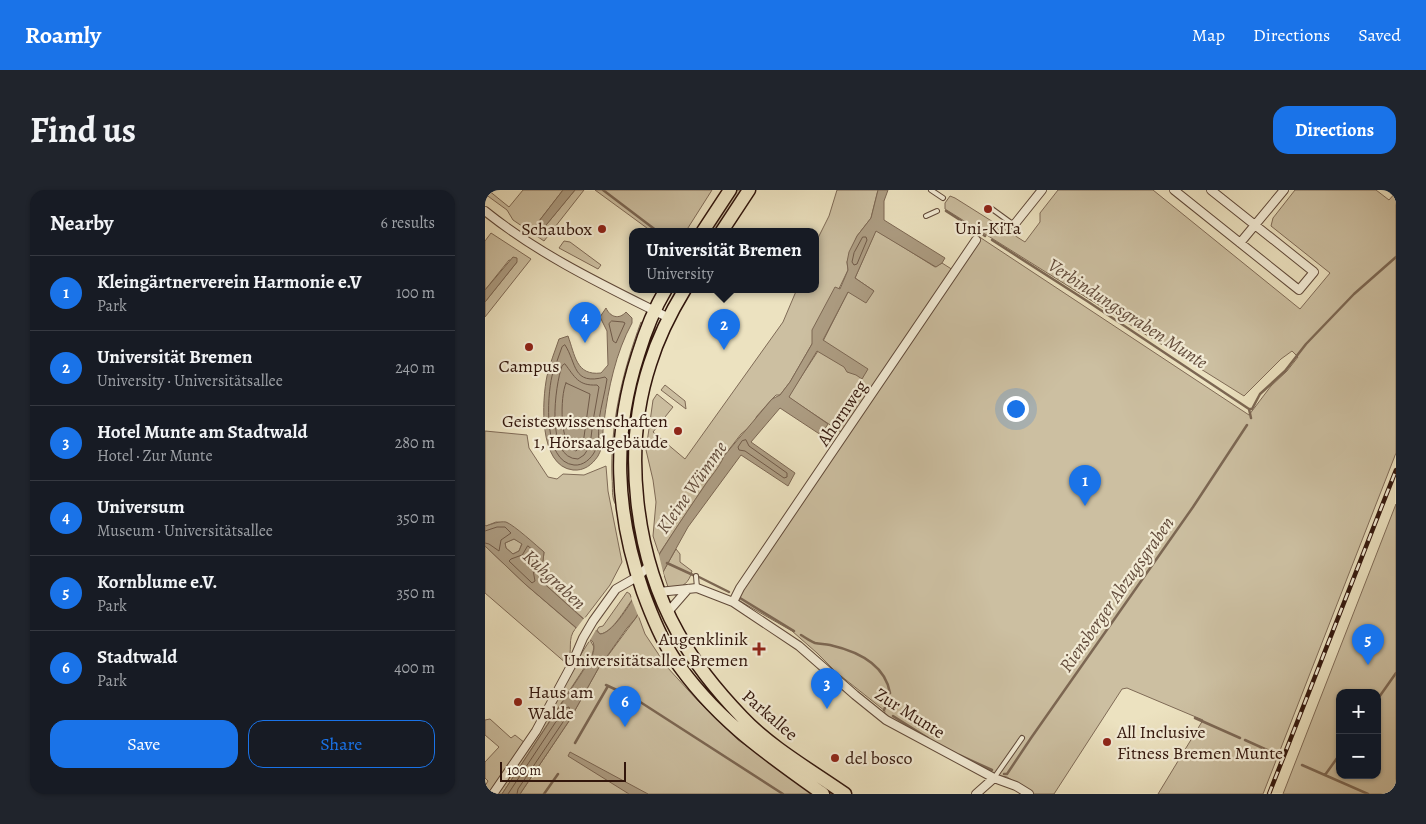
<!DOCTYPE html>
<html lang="en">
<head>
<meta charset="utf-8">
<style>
  :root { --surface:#171b24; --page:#20242c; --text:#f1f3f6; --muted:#9ea1a6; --line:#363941; --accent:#1a73e8 }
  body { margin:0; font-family:Alegreya,serif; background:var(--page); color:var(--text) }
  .controls { position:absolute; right:15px; bottom:15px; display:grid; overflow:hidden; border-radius:10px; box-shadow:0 1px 4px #0004 }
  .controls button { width:45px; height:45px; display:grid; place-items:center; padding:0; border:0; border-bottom:1px solid var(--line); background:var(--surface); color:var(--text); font:25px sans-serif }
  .scale { position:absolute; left:15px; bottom:12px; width:126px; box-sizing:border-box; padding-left:5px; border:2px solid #32160c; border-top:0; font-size:14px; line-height:18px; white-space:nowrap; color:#32160c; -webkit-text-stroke:4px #f3ecd6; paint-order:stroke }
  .you { position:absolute; left:530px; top:218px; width:18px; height:18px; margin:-12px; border:4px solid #fff; border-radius:50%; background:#1a73e8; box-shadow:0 0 0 8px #1a73e833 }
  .badge { display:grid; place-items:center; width:32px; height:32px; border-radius:50%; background:var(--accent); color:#fff; font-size:16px; font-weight:700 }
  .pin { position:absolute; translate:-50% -41px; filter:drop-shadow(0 1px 2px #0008) }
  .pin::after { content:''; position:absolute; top:26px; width:18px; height:15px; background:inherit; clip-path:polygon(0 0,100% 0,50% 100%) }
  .popup { position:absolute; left:144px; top:38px; width:190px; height:65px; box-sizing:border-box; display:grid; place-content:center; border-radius:10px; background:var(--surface); filter:drop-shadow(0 1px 4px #0005); font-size:16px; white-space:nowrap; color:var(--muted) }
  .popup b { font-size:19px; color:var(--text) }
  .popup::after { content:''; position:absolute; left:50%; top:100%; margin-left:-10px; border:10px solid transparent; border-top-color:var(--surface) }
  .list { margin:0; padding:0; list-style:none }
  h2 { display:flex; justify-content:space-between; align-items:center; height:65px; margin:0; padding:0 20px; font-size:21px }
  h2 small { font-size:16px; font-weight:400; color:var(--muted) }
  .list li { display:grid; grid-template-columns:32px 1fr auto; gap:15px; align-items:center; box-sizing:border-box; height:75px; padding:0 20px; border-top:1px solid var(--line) }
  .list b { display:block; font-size:19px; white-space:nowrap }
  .list p { margin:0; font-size:16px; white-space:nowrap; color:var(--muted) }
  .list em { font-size:16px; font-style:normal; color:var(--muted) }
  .actions { display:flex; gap:10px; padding:15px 20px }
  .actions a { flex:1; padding:11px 0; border:1px solid var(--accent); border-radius:15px; text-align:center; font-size:18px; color:var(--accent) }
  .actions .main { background:var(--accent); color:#fff }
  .map { position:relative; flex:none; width:911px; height:604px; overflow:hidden; border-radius:15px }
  header { display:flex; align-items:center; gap:30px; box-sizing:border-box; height:70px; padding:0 25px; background:var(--accent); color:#fff }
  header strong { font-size:24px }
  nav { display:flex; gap:28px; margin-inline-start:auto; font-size:18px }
  .intro { display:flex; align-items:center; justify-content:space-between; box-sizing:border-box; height:120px; padding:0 30px }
  h1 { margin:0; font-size:35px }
  .button { padding:12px 22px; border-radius:15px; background:var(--accent); color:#fff; font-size:18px; font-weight:700 }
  main { display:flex; gap:30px; padding:0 30px }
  aside { flex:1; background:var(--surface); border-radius:15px; box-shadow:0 1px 4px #0004 }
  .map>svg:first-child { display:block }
  .green { fill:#ccbfa1; stroke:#7f6a56; fill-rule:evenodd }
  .water { fill:#ad9d83; stroke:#7c6753; fill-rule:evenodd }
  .pier { fill:#ece2c0 }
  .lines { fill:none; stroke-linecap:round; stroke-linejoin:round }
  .shore { stroke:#705a48; stroke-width:1 }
  .stream { stroke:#7c6753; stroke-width:2.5 }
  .lane-casing { stroke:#604939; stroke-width:6 }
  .street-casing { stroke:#604939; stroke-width:10 }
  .primary-casing { stroke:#32160c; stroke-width:15 }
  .lane { stroke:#f3ecd6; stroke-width:4 }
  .street { stroke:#f3ecd6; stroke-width:8 }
  .primary { stroke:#ece2c0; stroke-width:12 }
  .rail-casing { stroke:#32160c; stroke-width:4.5 }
  .rail { stroke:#f3ecd6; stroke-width:2.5; stroke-dasharray:8; stroke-linecap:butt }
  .poi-dot { fill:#8f2418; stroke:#f3ecd6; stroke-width:2 }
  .labels { text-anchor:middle; stroke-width:4.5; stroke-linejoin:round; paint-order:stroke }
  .poi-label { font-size:18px; fill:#32160c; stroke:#f3ecd6; text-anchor:end }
  .street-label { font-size:18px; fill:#32160c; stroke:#f3ecd6 }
  .water-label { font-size:19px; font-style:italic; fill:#634c3c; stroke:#f3ecd6 }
</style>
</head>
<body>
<header>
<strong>Roamly</strong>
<nav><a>Map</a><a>Directions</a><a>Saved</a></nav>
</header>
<div class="intro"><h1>Find us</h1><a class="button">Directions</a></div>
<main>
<aside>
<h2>Nearby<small>6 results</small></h2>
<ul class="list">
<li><span class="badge">1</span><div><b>Kleingärtnerverein Harmonie e.V</b><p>Park</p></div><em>100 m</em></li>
<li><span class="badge">2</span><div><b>Universität Bremen</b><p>University · Universitätsallee</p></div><em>240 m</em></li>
<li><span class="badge">3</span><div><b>Hotel Munte am Stadtwald</b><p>Hotel · Zur Munte</p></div><em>280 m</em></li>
<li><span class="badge">4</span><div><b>Universum</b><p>Museum · Universitätsallee</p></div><em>350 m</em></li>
<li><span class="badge">5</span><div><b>Kornblume e.V.</b><p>Park</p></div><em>350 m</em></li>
<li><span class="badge">6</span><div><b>Stadtwald</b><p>Park</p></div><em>400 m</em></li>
</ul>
<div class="actions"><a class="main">Save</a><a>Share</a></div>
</aside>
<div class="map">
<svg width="911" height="604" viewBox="0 0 911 604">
  <rect width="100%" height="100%" fill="#ece2c0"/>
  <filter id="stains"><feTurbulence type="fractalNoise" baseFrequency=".004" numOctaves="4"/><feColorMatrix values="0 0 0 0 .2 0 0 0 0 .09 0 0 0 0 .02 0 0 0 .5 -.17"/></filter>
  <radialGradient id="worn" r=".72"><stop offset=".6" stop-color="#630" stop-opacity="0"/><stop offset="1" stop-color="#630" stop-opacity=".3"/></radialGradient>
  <path class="green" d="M0,0H3L24,17L38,0H78L51,35L57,40L90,0H99L59,51L28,30L22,20L0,4Z
    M110,0H227L201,41H166Z
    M249,0H259L232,41H222Z
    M352,0H393L386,28L372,46L362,72L363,80L327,154L305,192L295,205H291L287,209L272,226L267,235L256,244L239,266L236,275L222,292L174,364L168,346L171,312L168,290L161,260L168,210L172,204L188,217L168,242L200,269L298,132L312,99H330V54L344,26Z
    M573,0H668L815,119L845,83L786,36L788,28L810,0H891L904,10L911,2V263L778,604H673L718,530L642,498L637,499L569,604H549L522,587L506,584L399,525L400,521L351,482L332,463L307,441L253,410L254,405L362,246L303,207L333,161L363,102L389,101L370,88L391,40L450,77L457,73L468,80L490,44L764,225L786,196L802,181L813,167L807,161L796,169L759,206L460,19V13L465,6L470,8L540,52L555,32V23Z
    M6,43L46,69L0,127V112L32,72L24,70L0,100V51Z
    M79,51L85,52L116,75L113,79L74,58Z
    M156,132L158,133L131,315C126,308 128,297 127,288C125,235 137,183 156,132Z
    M170,134V139L156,179L151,203L154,350L148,356L139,297L142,226L153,177Z
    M180,195L200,211L201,219L176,200Z
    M0,241L42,245L44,258L63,287L72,289L78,284L99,285L121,276L123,301L137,372L125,395L99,429L54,389L52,381L58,371L59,362L22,333L11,332L1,336L0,335Z
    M911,314V604H798ZM855,503H892V585H855Z
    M29,349L37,353L34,361L28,364L21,358L20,353Z
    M0,356L40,394L91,438C81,449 89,460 82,474L0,403Z
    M191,359L195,364V372L207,381C204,393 198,397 186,400L183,397L178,382Z
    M142,402L145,404L147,410C140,419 127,443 115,444L112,440L114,437L118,436Z
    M153,425L160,444L182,477L214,512L253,550L331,604H35L84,531L113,479Z
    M105,450L109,457L107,466L17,604H0V596L3,591L0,588V572L14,557L0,545V530L5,529L26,548L30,545L40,553Z"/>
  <path class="water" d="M78,0H90L57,40L54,39L51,35Z
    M393,0H403L399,11V30L460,68L457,73L451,77L391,41L370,88L389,101L381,113L363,102L338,150L383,179L377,189L371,185L362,182L359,177L332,161L304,207L343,234L336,245L295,218L266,252L310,283L303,296L256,265L203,337L178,382L150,429L142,438L113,479L84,531L35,604H17L96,484C102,475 112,463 108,452L40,394L0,356V335L1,336C7,334 14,331 21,332C29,335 52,356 59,362L58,371L53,381L54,389L115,444C129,444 151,404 158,392C176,360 197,329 218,298C225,287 234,278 239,266L287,209L295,205L305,192L327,154V140L350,97L355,99L363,80L362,72L364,62L372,46L386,28ZM29,349L37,354L34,361L28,364L21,358L20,353Z
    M28,67L32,68V72L0,112V100Z
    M121,118C125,127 134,130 141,122L147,128V133C131,162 123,199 119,232C117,243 119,256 113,266C107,275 99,281 88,280C53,276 57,210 62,186C65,173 70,161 74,149L83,146C90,165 91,186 116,183L123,175L122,141L115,127Z
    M85,562L163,604H144L83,566Z"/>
  <path class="pier" d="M173,361L179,386L154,428L146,408Z
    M100,427L112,438L104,452L90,440Z"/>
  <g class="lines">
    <path class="shore" d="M378,47H381L382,50L372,74L369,75L367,72L369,63Z
      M127,131L138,132L140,133L131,153L128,151L124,134Z
      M80,155C92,173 87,196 120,187L122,189C120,203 116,216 114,230C113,240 115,252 110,261C106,269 98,276 89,275C58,272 62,207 67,186C70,176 74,166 77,157Z
      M80,174C90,187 93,196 112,195L114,197L108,231L105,256L99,265L93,269C60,269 70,195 77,176Z
      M81,193L105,204L98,254L91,261C74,257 75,206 81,193Z
      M261,250L264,256L302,283V287L299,288L260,261L254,260L253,257L257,251Z
      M0,341L12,337H20L26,343L16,350L14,361L4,354L0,353
      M43,356L54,365L48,380L50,391L47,393L24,371L26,369L37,365Z
      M23,604L80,518L84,517L85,520L80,529L33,599L32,604"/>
    <path class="stream" d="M118,0L172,41
      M461,21L500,46
      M507,50L602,111L764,219
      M764,219H767L775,204L800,181L821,154L869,104L911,67
      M764,219L766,228
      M182,373L208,385
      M214,387L244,402
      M255,408L309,441
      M316,445C321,448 325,451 330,453C335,454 340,454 345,455C371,461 400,474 405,503
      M121,495L149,508L298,604
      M892,510L911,483
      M399,520L403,510
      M408,526L443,548
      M710,528L755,548
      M760,550L789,563
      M90,553L123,496
      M474,565L507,580
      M817,575L883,604
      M519,584H522L546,548L708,317L762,235
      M840,585L855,564
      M59,604L73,584"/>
    <defs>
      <path id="lane" d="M446,0L458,8
        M507,19L529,35
        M441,26L452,21
        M211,386L212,398
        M509,588L537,548"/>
      <path id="street" d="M689,0L814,100L829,82L726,0
        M0,21C56,66 120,96 184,128
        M529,35L557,0
        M755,53L799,0
        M174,402L212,398L248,412L314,456L370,505L401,530L509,588L531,596L544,604
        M248,412L255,398L491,50
        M183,422L203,399
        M8,604L51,541L86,476L98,448L108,431L131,399L152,387L164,376
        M491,604L509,588"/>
      <path id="primary" d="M218,41L245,0
        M237,41L264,0
        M181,99C169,119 160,142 153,165C127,245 130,322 158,402C166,424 175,447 188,467C228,527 280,563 338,604
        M200,99C186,122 173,148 165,174C137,259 150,366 193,443C210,474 232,501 257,527C284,556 327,581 360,604"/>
    </defs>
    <use href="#lane" class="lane-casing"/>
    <use href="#street" class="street-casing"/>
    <use href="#primary" class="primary-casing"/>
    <use href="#lane" class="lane"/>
    <use href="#street" class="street"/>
    <use href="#primary" class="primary"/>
    <defs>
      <path id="rail" d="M784,604L911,280"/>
    </defs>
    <use href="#rail" class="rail-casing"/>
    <use href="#rail" class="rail"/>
  </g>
  <g class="poi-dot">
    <circle cx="503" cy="19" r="5"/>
    <circle cx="117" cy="39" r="5"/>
    <circle cx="44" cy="157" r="5"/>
    <circle cx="193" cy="241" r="5"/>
    <path d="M271.5 451.5h5v5h5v5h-5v5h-5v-5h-5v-5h5z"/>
    <circle cx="33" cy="512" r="5"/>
    <circle cx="622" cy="552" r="5"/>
    <circle cx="350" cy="568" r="5"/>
  </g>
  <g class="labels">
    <g class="poi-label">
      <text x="503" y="44" text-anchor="middle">Uni-KiTa</text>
      <text x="107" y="45">Schaubox</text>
      <text x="44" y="182" text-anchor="middle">Campus</text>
      <text x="183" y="237">Geisteswissenschaften<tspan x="183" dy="21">1, Hörsaalgebäude</tspan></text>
      <text x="263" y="455">Augenklinik<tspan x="263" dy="21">Universitätsallee Bremen</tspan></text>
      <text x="43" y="508" text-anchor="start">Haus am<tspan x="43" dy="21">Walde</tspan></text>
      <text x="632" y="548" text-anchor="start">All Inclusive<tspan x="632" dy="21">Fitness Bremen Munte</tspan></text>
      <text x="360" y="574" text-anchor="start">del bosco</text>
    </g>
    <g class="street-label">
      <text transform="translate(357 223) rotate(-56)" y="6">Ahornweg</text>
      <text transform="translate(425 523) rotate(32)" y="6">Zur Munte</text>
      <text transform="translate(285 525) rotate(41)" y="6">Parkallee</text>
    </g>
    <g class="water-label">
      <text transform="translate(643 123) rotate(33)" y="7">Verbindungsgraben Munte</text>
      <text transform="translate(206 297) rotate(-55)" y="7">Kleine Wümme</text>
      <text transform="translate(70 389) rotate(43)" y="7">Kuhgraben</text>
      <text transform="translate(631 404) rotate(-55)" y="7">Riensberger Abzugsgraben</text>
    </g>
  </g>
  <rect width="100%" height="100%" filter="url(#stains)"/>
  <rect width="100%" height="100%" fill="url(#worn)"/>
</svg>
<div class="controls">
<button>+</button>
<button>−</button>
</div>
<div class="scale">100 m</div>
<div class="you"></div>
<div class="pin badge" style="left:600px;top:316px">1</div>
<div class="pin badge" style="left:239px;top:160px">2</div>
<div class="popup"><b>Universität Bremen</b>University</div>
<div class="pin badge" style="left:342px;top:519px">3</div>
<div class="pin badge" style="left:100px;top:153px">4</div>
<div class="pin badge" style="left:883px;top:475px">5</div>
<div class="pin badge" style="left:140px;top:537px">6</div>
</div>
</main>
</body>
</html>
